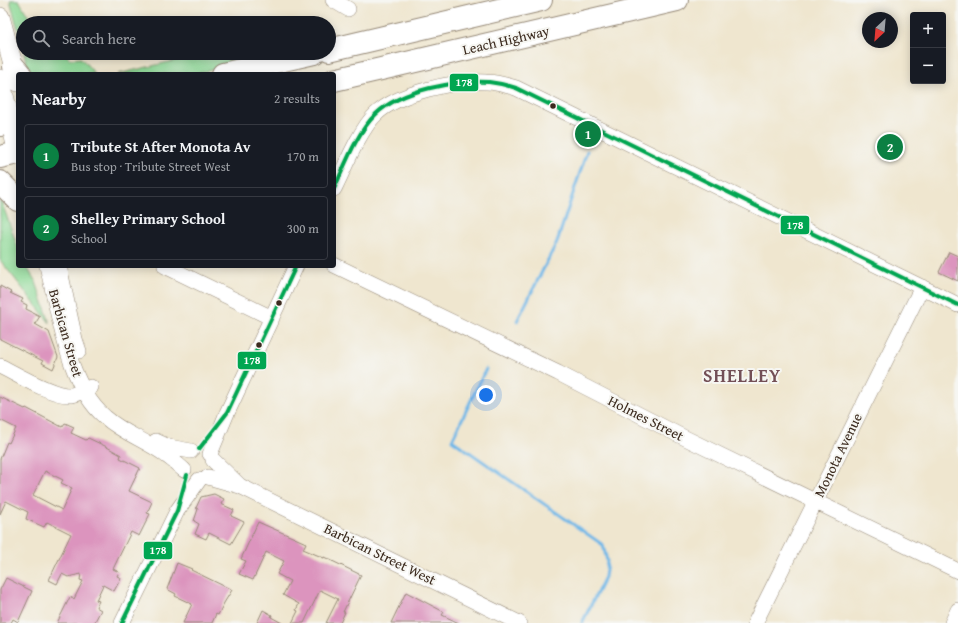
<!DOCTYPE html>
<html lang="en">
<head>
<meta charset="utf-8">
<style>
  :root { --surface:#171b24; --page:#242831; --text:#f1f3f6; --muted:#9ea1a6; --line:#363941; --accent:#0b8043 }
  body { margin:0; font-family:"Gentium Book Plus",serif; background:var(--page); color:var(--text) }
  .controls { position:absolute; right:12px; top:12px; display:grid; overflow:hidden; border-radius:4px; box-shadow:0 2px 10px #0003 }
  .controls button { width:36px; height:36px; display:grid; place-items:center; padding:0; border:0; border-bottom:1px solid var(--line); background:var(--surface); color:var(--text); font:20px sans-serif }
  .compass { position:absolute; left:862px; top:12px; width:36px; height:36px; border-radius:50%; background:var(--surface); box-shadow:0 2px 10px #0003; rotate:206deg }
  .you { position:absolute; left:486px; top:395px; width:14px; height:14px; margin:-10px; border:3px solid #fff; border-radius:50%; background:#1a73e8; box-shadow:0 0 0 6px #1a73e833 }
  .badge { display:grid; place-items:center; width:26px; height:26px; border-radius:50%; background:var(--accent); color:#fff; font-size:13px; font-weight:700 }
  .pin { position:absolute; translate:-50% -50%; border:2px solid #fff; box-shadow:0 1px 4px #0006 }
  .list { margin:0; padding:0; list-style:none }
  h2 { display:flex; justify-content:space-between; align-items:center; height:52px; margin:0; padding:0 16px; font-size:17px }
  h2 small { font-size:13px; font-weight:400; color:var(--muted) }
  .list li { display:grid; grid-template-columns:26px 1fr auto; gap:12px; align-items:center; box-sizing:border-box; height:64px; margin:0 8px 8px; padding:0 8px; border:1px solid var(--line); border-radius:4px }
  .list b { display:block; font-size:15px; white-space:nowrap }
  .list p { margin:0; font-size:13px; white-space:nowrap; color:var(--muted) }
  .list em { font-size:13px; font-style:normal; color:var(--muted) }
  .icon { flex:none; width:22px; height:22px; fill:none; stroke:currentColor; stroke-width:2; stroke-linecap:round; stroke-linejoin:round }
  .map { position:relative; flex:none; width:958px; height:623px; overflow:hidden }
  .search { position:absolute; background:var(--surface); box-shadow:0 2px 10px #0003; left:16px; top:16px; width:320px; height:44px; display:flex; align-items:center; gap:10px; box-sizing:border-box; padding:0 14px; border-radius:22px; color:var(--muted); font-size:15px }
  .panel { position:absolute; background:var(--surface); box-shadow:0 2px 10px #0003; left:16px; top:72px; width:320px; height:196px; border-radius:4px }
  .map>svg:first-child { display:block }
  .green { fill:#8dd996; stroke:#64825a }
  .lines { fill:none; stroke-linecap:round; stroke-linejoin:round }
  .stream { stroke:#70b8e8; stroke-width:3 }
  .building { fill:#dc94be; fill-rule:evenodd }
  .minor-casing { stroke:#958876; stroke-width:16 }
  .major-casing { stroke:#958876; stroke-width:20 }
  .highway-casing { stroke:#958876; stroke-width:24 }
  .minor { stroke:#fff; stroke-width:15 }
  .major { stroke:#fff; stroke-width:19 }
  .highway { stroke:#fff; stroke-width:22 }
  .bus-1-casing { stroke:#f6f6f2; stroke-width:7 }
  .bus-1 { stroke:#00a651; stroke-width:4 }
  .bus-dot { fill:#3b2a1e; stroke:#f6f6f2; stroke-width:1.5 }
  .labels { text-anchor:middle; stroke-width:4; stroke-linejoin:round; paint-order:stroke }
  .street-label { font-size:14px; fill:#3b2a1e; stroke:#f6f6f2 }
  .district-label { font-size:18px; font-weight:bold; letter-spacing:1px; fill:#734f56; stroke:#f6f6f2 }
  .line-badge { stroke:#f6f6f2; stroke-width:1.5 }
  .badge-label { font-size:11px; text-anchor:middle; font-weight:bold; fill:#fff }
</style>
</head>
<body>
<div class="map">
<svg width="958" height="623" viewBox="0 0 958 623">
  <rect width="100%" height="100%" fill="#f6f6f2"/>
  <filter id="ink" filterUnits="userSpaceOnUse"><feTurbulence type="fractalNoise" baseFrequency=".025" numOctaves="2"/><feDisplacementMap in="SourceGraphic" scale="8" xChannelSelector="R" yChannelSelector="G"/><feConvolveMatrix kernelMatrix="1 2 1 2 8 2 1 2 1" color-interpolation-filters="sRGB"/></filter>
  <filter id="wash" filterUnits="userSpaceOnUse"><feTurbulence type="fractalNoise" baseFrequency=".012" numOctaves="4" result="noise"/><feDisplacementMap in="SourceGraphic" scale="16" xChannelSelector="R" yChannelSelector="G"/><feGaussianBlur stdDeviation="0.9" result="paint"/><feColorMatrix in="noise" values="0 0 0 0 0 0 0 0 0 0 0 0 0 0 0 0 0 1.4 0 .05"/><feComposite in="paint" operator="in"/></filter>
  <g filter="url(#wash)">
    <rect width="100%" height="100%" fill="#efe6cf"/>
    <path class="green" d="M10,0H19L28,16L36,23H23V48Z
      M24,53H64L70,59L81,58L95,74H33L27,66Z
      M207,53H286L194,74H118Z
      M0,200L2,203L18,248V266H26L36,282L50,323L0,260Z"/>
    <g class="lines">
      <path class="stream" d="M517,321L557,242L587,151
        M486,369L452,440L603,545L607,561L605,577L582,623"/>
    </g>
    <g id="blocks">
      <path class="building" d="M949,252L958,256V281L939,272Z
        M0,286L11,292L10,293L23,299L21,302L27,305L26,309L40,316L35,324L49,332L58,357L53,369L42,363L43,361L0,339Z
        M0,397L25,409L26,408L62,427L65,423L74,427L71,433L86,440L88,438L105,446L121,455L120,458L140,468L129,491L152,502L147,513L150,514L139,536L131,532L113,569L119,572L117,576L121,578L114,591L103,585L96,600L99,601L96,607L101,610L94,623H57L70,597L74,599L83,581L80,580L81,574L68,577L62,574L57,584L49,580L71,534L47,522L44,527L26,519L28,512L6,501L0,514V459L7,442L9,443L16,428L0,420ZM45,471L63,480L61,483L72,488L62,510L33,495Z
        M214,494L224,499L221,504L234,510L231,516L244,522L231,544L209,533L206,539L195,534L199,524L194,521L198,509L196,508L201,497Z
        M258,522L306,543L303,549L324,558V557L361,575L343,612H345L340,623H326L338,599L320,590L304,623H292L298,611L296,610L299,604L283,595L290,581L277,574L284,561L266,552L253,580L239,574L246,561L241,559Z
        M177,563L192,569L191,570L232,590L224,603L218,615L216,614L212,623H183L192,604L175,596L176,594L167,589Z
        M6,578L32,591L18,622L13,619L11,623H0V590Z
        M406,592L444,612L442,615L459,623H391Z
        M263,610L272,615L271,617L282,623H257Z"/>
    </g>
  </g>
  <g filter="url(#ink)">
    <use href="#blocks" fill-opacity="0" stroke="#958876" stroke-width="1"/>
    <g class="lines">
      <defs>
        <path id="minor" d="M333,0L348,9
          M334,189C344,169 360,129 376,114C398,93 455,80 486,82C496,82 506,85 516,88L958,305
          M334,265L558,373L677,434L958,571
          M47,266C59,312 67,385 105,417C124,434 148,441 167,456C173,460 178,465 184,470
          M59,266L75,339L79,351
          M165,266L272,318
          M0,366C16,374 54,397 71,395C78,394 85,390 91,387
          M156,441L169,447L191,451
          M210,454L227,413L296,266
          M213,460L240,486
          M208,477L240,486L519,623
          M122,623L177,511L199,480
          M755,623L922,287
          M952,623L958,610"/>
        <path id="major" d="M0,17L18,82
          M0,79L18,153"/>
        <path id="highway" d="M329,50L541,0
          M14,67L20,74
          M223,74L314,53
          M334,80L677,0
          M0,125L18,121
          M0,157L18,153
          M0,182L18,200"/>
      </defs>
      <use href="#minor" class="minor-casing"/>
      <use href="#major" class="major-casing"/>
      <use href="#highway" class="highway-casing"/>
      <use href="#minor" class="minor"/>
      <use href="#major" class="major"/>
      <use href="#highway" class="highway"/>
      <defs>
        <path id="bus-1" d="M334,189C345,165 357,132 376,114C401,90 455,80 489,82C498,83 507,85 516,88L958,305
          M199,449L227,413L296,266
          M122,623L177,511L187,475"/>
      </defs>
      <use href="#bus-1" class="bus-1-casing"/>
      <use href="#bus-1" class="bus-1"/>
    </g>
  </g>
  <g class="bus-dot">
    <circle cx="553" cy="106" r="3.5"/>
    <circle cx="279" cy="303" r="3.5"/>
    <circle cx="259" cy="345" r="3.5"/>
  </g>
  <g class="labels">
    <g class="street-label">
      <text transform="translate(506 40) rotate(-13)" y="5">Leach Highway</text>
      <text transform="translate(66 333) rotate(74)" y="5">Barbican Street</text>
      <text transform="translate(646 418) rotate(27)" y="5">Holmes Street</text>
      <text transform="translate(838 455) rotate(-64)" y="5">Monota Avenue</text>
      <text transform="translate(380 554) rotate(26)" y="5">Barbican Street West</text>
    </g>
    <g class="district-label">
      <text x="742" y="382">SHELLEY</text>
    </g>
  </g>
  <g class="line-badge">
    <rect x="449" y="73" width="30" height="19" rx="4" fill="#00a651"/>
    <rect x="780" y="215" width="30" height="20" rx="4" fill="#00a651"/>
    <rect x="237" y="351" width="30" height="19" rx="4" fill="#00a651"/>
    <rect x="143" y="541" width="30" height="19" rx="4" fill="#00a651"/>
  </g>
  <g class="badge-label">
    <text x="464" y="86">178</text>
    <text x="795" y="229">178</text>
    <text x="252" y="364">178</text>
    <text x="158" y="554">178</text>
  </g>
</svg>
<div class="controls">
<button>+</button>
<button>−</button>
</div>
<svg class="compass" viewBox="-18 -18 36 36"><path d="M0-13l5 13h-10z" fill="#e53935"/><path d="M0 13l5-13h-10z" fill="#9ea1a6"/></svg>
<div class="you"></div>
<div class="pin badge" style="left:588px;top:134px">1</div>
<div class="pin badge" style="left:890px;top:147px">2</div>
<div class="search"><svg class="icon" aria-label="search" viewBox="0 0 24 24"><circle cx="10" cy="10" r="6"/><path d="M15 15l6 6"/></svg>Search here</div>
<section class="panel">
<h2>Nearby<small>2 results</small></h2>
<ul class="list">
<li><span class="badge">1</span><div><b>Tribute St After Monota Av</b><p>Bus stop · Tribute Street West</p></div><em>170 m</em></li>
<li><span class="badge">2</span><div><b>Shelley Primary School</b><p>School</p></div><em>300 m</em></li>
</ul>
</section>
</div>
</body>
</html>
